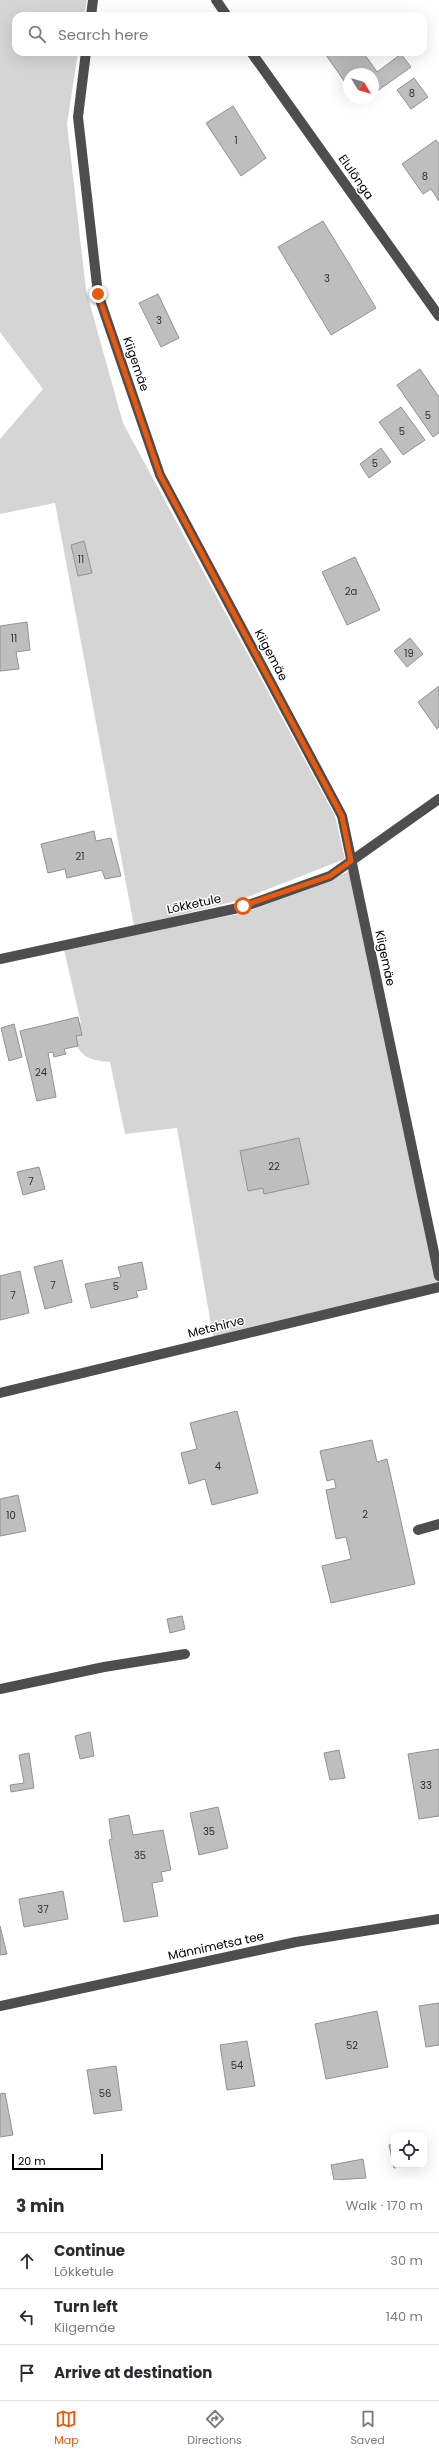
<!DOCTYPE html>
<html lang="en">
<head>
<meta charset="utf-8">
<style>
  :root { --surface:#fff; --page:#f7f7f7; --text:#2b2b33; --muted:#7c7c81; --line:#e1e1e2; --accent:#ea580c }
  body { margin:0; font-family:Poppins,sans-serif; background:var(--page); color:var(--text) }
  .controls { position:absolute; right:12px; bottom:12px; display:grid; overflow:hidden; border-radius:8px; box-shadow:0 4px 16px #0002 }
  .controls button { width:36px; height:36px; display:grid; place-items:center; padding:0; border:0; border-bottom:1px solid var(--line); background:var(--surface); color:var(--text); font:20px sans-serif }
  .compass { position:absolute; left:343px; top:68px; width:36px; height:36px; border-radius:50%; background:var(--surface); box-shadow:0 4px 16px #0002; rotate:128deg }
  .scale { position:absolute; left:12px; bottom:10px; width:91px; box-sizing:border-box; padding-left:4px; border:2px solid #000; border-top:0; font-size:11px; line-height:14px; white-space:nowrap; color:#000; -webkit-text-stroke:3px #fff; paint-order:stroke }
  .stop { position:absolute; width:12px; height:12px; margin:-9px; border:3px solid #ea580c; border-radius:50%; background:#fff }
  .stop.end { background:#ea580c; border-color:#fff; box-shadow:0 1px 4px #0008 }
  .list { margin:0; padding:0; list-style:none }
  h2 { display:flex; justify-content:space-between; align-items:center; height:52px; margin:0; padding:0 16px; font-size:17px }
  h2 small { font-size:13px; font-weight:400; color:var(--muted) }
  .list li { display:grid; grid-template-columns:26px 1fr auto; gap:12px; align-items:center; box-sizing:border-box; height:56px; padding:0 16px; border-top:1px solid var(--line) }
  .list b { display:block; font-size:15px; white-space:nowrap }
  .list p { margin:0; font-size:13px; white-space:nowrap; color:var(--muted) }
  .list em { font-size:13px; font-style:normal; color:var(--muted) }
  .icon { flex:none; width:22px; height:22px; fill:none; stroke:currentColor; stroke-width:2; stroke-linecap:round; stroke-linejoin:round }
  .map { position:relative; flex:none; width:439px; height:2180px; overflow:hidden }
  .search { position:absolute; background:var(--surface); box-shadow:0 4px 16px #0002; left:12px; right:12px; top:12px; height:44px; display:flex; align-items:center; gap:10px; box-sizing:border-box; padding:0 14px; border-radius:12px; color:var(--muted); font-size:15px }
  .sheet { height:220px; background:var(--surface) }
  nav { display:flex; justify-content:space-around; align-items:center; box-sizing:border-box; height:56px; border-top:1px solid var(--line); background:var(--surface); font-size:11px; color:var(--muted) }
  nav a { display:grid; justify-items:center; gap:2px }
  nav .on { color:var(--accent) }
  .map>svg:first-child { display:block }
  .green { fill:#d5d5d5 }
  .building { fill:#bebebe; stroke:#929292 }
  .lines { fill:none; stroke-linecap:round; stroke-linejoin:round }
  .minor { stroke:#4e4e4e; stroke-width:10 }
  .route { stroke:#ea580c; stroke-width:5 }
  .labels { text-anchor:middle; stroke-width:3; stroke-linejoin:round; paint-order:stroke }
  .number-label { font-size:10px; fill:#303030 }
  .street-label { font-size:12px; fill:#000; stroke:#fff }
</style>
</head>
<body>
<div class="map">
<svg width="439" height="2180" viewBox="0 0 439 2180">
  <rect width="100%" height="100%" fill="#fff"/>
  <path class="green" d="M0,0H87L84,16H16V52H78L67,124L86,290L123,423L335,816L345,859L240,900L134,926L55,503L0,514V439L43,389L0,332Z
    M350,871L439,1265V1287L214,1342L177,1128L125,1134L110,1062C79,1060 77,1050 69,1023H81L64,950L122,936L244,913Z"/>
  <path class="building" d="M331,52H363L377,72L401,54L411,67L373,94V74H349V88L326,55Z
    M414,78L428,97L411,109L397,90Z
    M233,106L266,158L241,176L206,123Z
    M436,140L439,144V201L431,189L423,194L402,164Z
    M323,221L376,308L331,335L278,247Z
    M158,294L179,338L161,347L139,303Z
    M420,369L439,397V433L433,437L397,385Z
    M401,407L425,440L403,455L379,422Z
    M381,448L391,462L369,478L360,464Z
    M84,541L92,573L78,576L71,545Z
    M355,557L380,610L347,625L322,572Z
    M27,622L30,650L16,652L19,669L0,671V626Z
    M410,638L423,654L407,667L394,651Z
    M439,686V727L437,729L418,702Z
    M94,831L96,841L111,838L121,876L105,879L102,870L67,878L65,869L48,873L41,844Z
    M78,1017L82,1035L76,1036L78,1046L64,1049L66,1054L54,1057L53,1052L48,1053L56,1097L37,1101L20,1031Z
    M14,1024L22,1057L9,1061L1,1028Z
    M299,1138L309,1184L264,1194L263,1188L248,1191L240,1151Z
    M39,1167L45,1189L23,1195L17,1172Z
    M62,1260L72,1302L45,1309L34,1267Z
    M142,1262L147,1289L136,1291L138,1297L91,1308L85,1284L121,1277L118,1267Z
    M20,1271L29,1313L0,1320V1276Z
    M237,1411L258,1493L212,1505L205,1479L189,1484L181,1453L197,1449L190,1423Z
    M372,1440L377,1462L387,1459L415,1584L331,1603L322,1566L351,1559L346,1537L336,1539L326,1490L336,1488L334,1479L327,1481L320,1451Z
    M18,1495L26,1531L0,1536V1499Z
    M182,1616L185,1629L170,1633L167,1619Z
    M90,1732L94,1756L80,1759L75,1736Z
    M439,1749V1816L419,1819L408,1754Z
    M339,1750L345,1778L330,1780L324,1753Z
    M29,1753L34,1788L11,1792L10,1785L24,1783L19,1755Z
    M218,1807L228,1848L199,1855L190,1813Z
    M129,1815L133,1835L163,1830L171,1870L161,1872L163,1881L152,1883L158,1916L124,1922L109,1840L112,1839L109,1819Z
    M63,1891L68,1919L24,1927L19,1899Z
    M0,1926L7,1954L0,1955Z
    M439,2003V2045L426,2047L419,2006Z
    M377,2011L388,2067L326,2079L315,2024Z
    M247,2041L255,2086L227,2090L220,2045Z
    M116,2066L122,2110L94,2114L87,2070Z
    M5,2093L13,2135L0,2137V2094Z
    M394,2144V2165H412L394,2168L389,2145Z
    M363,2159L366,2178L334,2180L331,2165Z"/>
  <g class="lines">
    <path class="minor" d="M216,0L227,16
      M91,16L93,0
      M86,52L78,117L98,294L160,475L342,816L439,1276
      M251,52L439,316
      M0,959L243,907L330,876L439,799
      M0,1393L439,1287
      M418,1530L439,1524
      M0,1689L104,1667L185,1654
      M0,2006L296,1942L439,1919"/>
  </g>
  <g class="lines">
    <path class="route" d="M98,294L160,475L342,816L351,861L330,876L243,906"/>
  </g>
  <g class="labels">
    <g class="number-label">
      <text x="412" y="97">8</text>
      <text x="236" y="144">1</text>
      <text x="425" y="180">8</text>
      <text x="327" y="282">3</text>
      <text x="159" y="324">3</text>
      <text x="428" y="419">5</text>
      <text x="402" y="435">5</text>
      <text x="375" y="467">5</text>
      <text x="81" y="563">11</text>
      <text x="351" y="595">2a</text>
      <text x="14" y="642">11</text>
      <text x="409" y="657">19</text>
      <text x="80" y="860">21</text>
      <text x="41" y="1076">24</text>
      <text x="274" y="1170">22</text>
      <text x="31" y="1185">7</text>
      <text x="53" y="1289">7</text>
      <text x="116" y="1290">5</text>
      <text x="13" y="1299">7</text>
      <text x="218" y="1470">4</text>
      <text x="365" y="1518">2</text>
      <text x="11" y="1519">10</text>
      <text x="426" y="1789">33</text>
      <text x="209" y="1835">35</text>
      <text x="140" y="1859">35</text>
      <text x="43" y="1913">37</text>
      <text x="352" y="2049">52</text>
      <text x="237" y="2069">54</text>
      <text x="105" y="2097">56</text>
    </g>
    <g class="street-label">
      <text transform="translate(356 177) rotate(55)" y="4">Elulõnga</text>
      <text transform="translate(136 364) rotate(71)" y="4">Kiigemäe</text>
      <text transform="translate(271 655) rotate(62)" y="4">Kiigemäe</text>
      <text transform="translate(194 904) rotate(-12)" y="4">Lõkketule</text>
      <text transform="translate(385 958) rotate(78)" y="4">Kiigemäe</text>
      <text transform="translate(216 1327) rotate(-14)" y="4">Metshirve</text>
      <text transform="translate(216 1946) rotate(-12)" y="4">Männimetsa tee</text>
    </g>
  </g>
</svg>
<div class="controls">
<button><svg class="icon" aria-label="locate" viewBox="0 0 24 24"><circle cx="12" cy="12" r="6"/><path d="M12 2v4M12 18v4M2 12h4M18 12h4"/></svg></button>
</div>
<svg class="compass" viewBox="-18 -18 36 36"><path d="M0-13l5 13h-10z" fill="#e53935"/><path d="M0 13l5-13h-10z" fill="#7c7c81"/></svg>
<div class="scale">20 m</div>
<div class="stop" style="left:243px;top:906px"></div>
<div class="stop end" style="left:98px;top:294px"></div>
<div class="search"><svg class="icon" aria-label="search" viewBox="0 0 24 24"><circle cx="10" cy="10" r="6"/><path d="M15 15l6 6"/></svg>Search here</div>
</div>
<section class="sheet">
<h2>3 min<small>Walk · 170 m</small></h2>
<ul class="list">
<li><svg class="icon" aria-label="ahead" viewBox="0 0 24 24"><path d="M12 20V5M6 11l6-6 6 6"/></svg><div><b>Continue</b><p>Lõkketule</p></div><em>30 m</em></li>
<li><svg class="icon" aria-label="left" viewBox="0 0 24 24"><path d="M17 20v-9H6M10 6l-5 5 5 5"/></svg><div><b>Turn left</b><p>Kiigemäe</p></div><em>140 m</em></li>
<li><svg class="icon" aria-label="arrive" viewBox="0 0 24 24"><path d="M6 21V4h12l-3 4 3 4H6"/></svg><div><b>Arrive at destination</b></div></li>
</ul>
</section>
<nav>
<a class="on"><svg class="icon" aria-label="map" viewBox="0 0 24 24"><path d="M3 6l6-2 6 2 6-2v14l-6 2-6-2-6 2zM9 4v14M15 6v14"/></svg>Map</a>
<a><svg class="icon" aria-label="directions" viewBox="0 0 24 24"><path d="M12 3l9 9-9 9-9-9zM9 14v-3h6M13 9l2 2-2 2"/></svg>Directions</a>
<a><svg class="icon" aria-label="saved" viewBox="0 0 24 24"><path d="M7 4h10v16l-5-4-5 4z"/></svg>Saved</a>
</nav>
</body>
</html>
